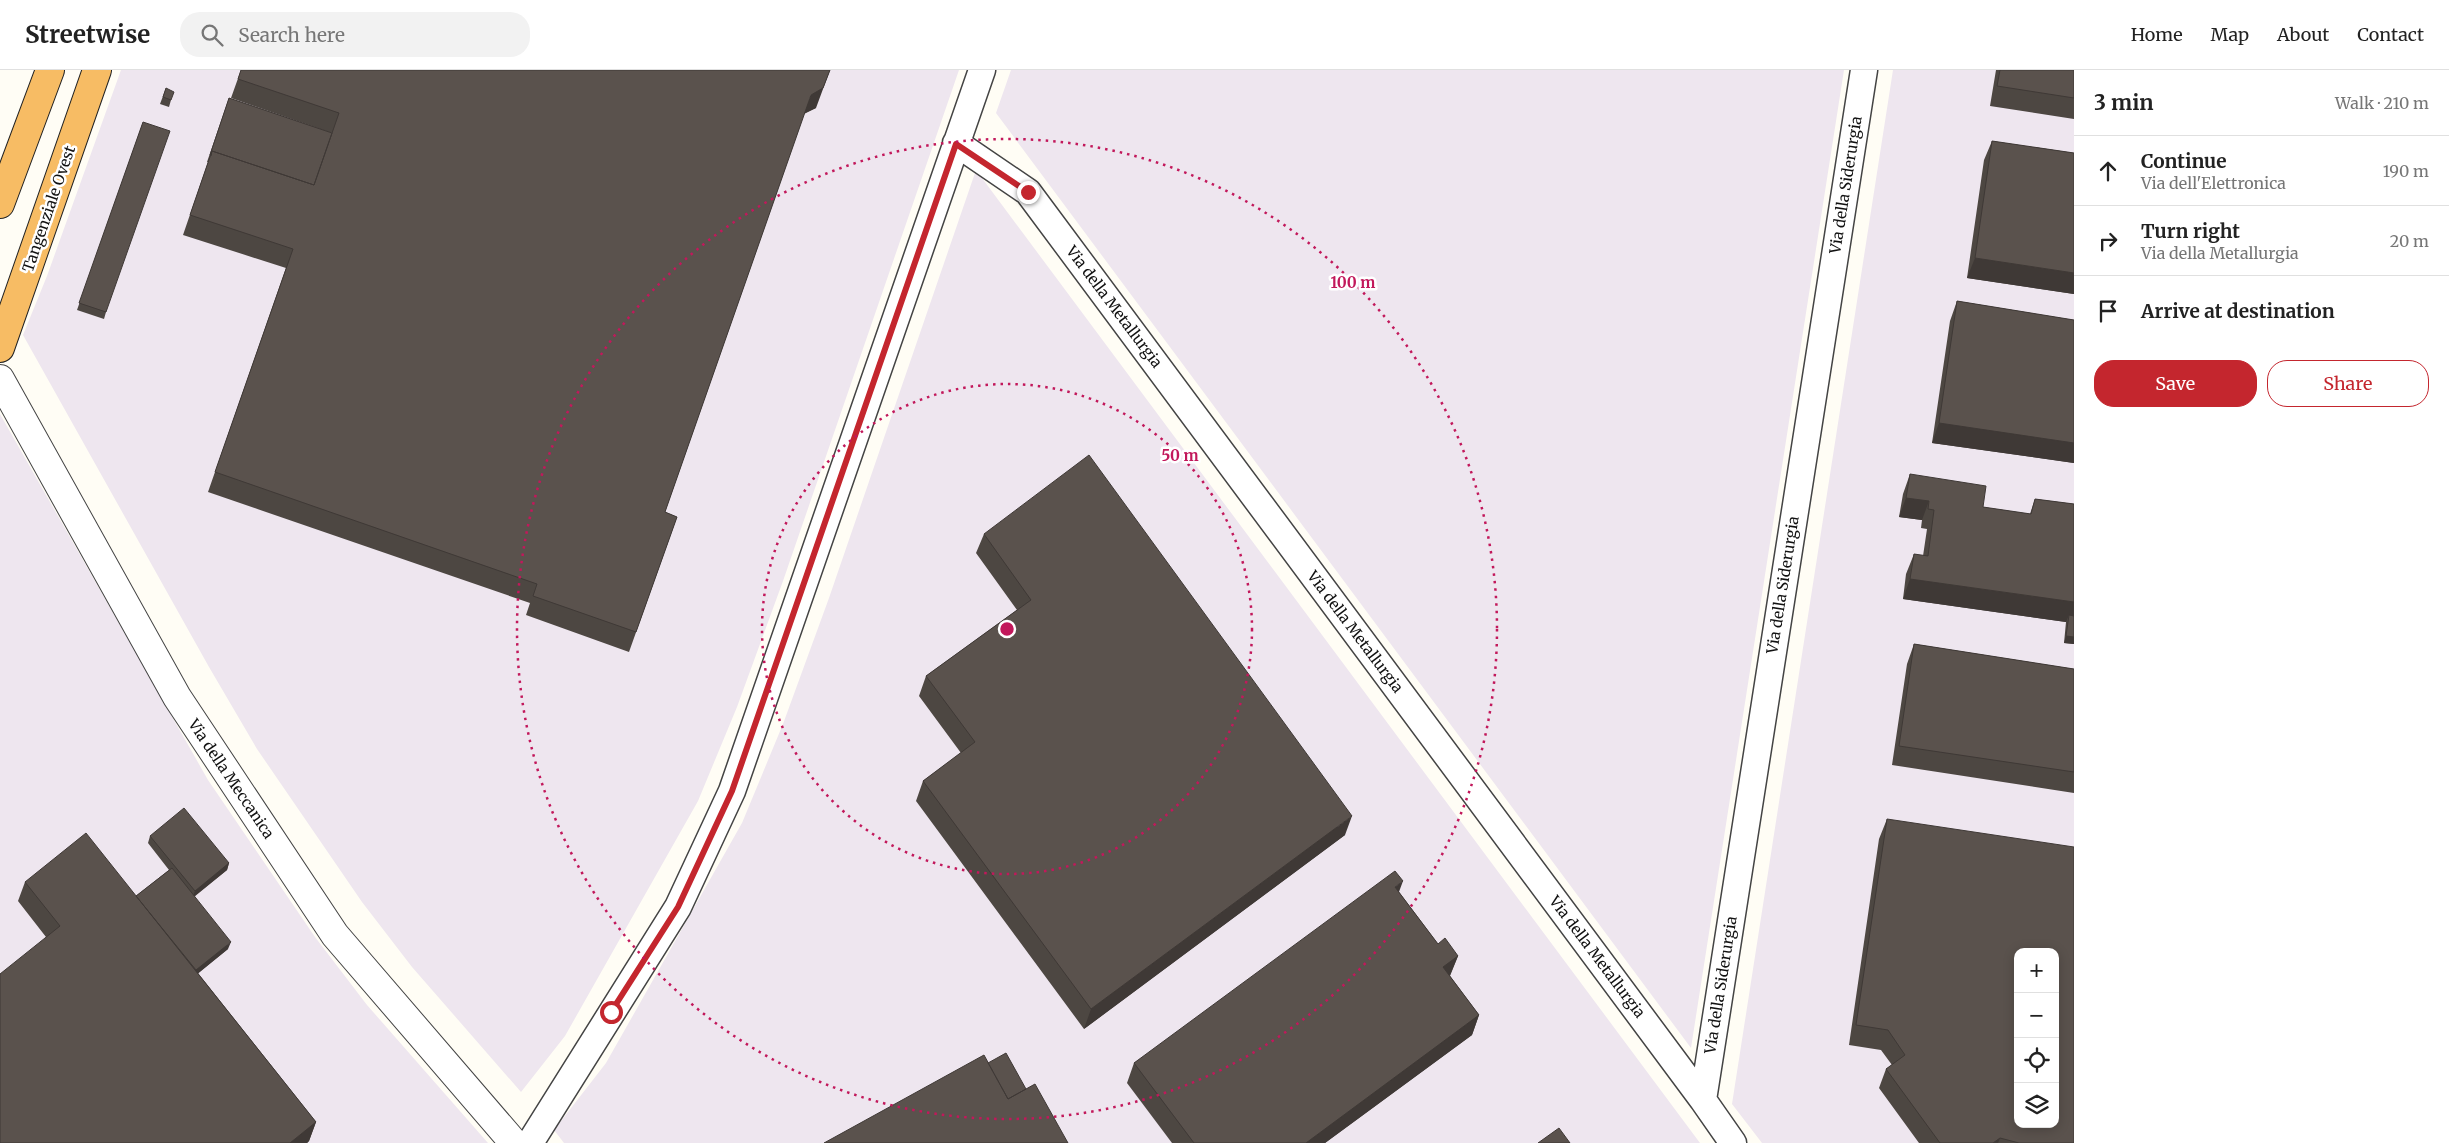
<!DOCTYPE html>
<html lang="en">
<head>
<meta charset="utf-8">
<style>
  :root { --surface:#fff; --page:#f2f2f2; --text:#222; --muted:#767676; --line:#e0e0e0; --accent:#c4262e }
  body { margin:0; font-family:Merriweather,serif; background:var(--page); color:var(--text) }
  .controls { position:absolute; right:15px; bottom:15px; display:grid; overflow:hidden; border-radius:10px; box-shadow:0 2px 12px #0003 }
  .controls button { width:45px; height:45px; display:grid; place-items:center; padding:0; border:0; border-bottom:1px solid var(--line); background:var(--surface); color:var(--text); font:25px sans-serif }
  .stop { position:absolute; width:15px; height:15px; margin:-11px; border:4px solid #c4262e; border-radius:50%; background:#fff }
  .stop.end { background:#c4262e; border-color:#fff; box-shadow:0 1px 5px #0008 }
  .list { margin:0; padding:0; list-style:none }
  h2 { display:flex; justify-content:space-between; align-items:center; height:65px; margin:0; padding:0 20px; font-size:21px }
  h2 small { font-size:16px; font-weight:400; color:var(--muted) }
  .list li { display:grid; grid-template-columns:32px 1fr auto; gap:15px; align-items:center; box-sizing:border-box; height:70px; padding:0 20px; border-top:1px solid var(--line) }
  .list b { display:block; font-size:19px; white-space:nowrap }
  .list p { margin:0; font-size:16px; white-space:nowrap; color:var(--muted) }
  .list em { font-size:16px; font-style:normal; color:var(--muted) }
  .actions { display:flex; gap:10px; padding:15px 20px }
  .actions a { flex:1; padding:11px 0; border:1px solid var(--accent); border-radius:20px; text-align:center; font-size:18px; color:var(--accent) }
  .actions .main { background:var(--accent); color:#fff }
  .icon { flex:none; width:28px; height:28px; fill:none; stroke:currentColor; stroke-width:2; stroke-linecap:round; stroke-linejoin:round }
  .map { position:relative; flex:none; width:2074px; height:1073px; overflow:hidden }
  header { display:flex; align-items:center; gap:30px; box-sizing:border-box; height:70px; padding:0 25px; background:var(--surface); border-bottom:1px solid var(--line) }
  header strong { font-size:24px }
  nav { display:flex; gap:28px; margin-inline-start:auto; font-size:18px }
  .search { width:350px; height:45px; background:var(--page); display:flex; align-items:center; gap:12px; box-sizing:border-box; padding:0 18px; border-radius:20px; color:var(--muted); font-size:19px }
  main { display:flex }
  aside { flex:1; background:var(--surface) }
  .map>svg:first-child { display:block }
  .industrial { fill:#eee6ef; fill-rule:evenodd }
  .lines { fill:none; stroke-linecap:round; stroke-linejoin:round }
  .minor-casing { stroke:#444; stroke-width:29 }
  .tertiary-casing { stroke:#444; stroke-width:30 }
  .trunk-casing { stroke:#222; stroke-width:30 }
  .minor { stroke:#fff; stroke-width:26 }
  .tertiary { stroke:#fff; stroke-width:28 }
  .trunk { stroke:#f7bc64; stroke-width:28 }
  .wall { fill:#4d4742 }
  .shaded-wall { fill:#3f3936 }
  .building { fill:#5a524d; stroke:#3f3936; fill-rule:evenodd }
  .route { stroke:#c4262e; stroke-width:6 }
  .ring { fill:none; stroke:#c2185b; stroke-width:2.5; stroke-dasharray:2.5 5 }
  .labels { text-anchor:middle; stroke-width:5; stroke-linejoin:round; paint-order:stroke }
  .street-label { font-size:15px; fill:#111; stroke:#fff }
  .centre { fill:#c2185b; stroke:#fff; stroke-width:2.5 }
  .ring-label { font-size:15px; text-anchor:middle; font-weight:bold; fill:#c2185b; stroke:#fff; stroke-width:5; stroke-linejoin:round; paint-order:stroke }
</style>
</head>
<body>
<header>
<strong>Streetwise</strong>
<div class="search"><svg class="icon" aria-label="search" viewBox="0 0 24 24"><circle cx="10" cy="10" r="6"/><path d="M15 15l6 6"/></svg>Search here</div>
<nav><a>Home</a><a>Map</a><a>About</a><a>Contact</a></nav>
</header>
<main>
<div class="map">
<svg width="2074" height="1073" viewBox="0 0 2074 1073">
  <rect width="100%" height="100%" fill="#fffdf5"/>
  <path class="industrial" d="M121,0H959L783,511L737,637L698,731L565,966L521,1022L412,897L362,832L257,679L209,597L23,265L47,206Z
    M1011,0H1844L1691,978L996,43Z
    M1893,0H2074V1073H1762L1732,1034ZM2018,882H2055V1054H2018Z
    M976,100L1700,1073H564L554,1060L606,993L742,753L783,654L829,528Z
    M0,344L208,710L315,867L367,935L488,1073H0Z"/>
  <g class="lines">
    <defs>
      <path id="minor" d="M956,73L1028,122L1703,1030L1733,1073
        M1703,1030L1864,0
        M530,1073L678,837L732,721L982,0"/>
      <path id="tertiary" d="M0,309L177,627L335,865L514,1073"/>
      <path id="trunk" d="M0,134L50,0
        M0,278L97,0"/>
    </defs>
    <use href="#minor" class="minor-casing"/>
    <use href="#tertiary" class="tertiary-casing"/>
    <use href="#trunk" class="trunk-casing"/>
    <use href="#minor" class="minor"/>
    <use href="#tertiary" class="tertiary"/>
    <use href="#trunk" class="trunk"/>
  </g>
  <path class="wall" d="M241,0L816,38L804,44L665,442L677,447L629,582L526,545L530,533L208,422L286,198L183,165L208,92H207L229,28L332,63L231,28Z
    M1996,0H2074V49L1990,36Z
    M166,18L171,30L169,37L160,34Z
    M143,52L106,242L104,249L77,240Z
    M1992,71L2074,83V224L1967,208L1984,90Z
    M1957,231L2074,250V393L1932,373L1950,251Z
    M1910,404L1983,437L2030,444L2035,429L2074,434V574L2064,573L2066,552L1903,529L1906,504L1914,484L1923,486L1927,459L1921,458L1922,450L1899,447L1903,424Z
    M984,464L1345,765L1084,959L916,731L923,711L961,683L919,626L926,606L1017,540L976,483Z
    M1914,574L2074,599V723L1892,695L1907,594Z
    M1887,749L2074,1073H1919L1879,1018L1886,999L1892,995L1881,980L1849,975L1879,769Z
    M150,766L229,793L227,800L194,827L228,879L198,903L316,1052L309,1071L307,1073H0L46,867L18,831L25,812L136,826L169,800L148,773Z
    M1399,822L1438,874L1458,886L1450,906L1479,945L1472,965L1325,1073H1172L1127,1013L1134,993Z"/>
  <path class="shaded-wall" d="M830,0L816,38L803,44L811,25Z
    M1975,188L2074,203V224L1967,208Z
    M1939,353L2074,373V393L1932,373Z
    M1906,428L1929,431L1922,450L1899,447Z
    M1910,509L2074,532V553L2069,545L2066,552L1903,529Z
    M2066,566L2074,567V574L2064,573Z
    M1352,746L1345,765L1084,959L1091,939Z
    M229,793L227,800L192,828L195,821Z
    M1403,811L1396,830L1395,817Z
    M231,872L228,879L184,915L186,908Z
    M1458,886L1450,905L1436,916L1443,897Z
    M1479,945L1472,965L1325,1073H1306Z
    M316,1052L309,1071L307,1073H290Z
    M2000,1068L1998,1073H1993Z"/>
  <path class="building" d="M241,0H830L823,18L811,25L665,442L677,447L636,562L533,526L537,514L215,402L293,179L190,145L212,81L314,115L339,43L238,9Z
    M2000,0H2074V28L1997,16Z
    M166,18L174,22L171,30L163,27Z
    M229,28L332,63L314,115L212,81L211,86L210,85Z
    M143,52L170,61L106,242L79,233Z
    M1992,71L2074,83V203L1975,188Z
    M1957,231L2074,250V373L1939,353Z
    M1089,385L1352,746L1091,939L923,711L975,672L926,606L1031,530L984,464Z
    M1910,404L1986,416L1983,437L2031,444L2035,429L2074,434V532L1910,509L1914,484L1928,486L1934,440L1928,439L1929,431L1906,428Z
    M2069,545L2074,546V567L2066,566Z
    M1914,574L2074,599V702L1899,676Z
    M184,738L229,793L195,821L150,766Z
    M1887,749L2074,777V1073H2019L2000,1068L1993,1073H1940L1886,999L1905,985L1888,960L1856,955ZM2018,882H2055V1054H2018Z
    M86,763L316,1052L290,1073H0V904L60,856L25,812Z
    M172,798L231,872L196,900L136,826Z
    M1395,801L1403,811L1395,817L1438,874L1445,868L1458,886L1443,897L1479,945L1306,1073H1194L1134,993Z
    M1006,983L1026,1019L1008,1029L988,993Z
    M984,985L1008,1029L1035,1014L1068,1073H824Z
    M1559,1058L1570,1073H1538Z"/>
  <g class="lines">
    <path class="route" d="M611,942L678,837L732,721L956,74L1028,122"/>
  </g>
  <g class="ring">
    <circle cx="1007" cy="559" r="245"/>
    <circle cx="1007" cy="559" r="490"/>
  </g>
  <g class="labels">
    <g class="street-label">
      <text transform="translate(1846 115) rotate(-81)" y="5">Via della Siderurgia</text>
      <text transform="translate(49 139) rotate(-71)" y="5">Tangenziale Ovest</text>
      <text transform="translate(1114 237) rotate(53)" y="5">Via della Metallurgia</text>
      <text transform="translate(1783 515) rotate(-81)" y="5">Via della Siderurgia</text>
      <text transform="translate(1355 562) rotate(53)" y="5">Via della Metallurgia</text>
      <text transform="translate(231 709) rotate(56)" y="5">Via della Meccanica</text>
      <text transform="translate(1597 887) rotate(53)" y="5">Via della Metallurgia</text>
      <text transform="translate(1721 915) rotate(-81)" y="5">Via della Siderurgia</text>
    </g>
  </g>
  <circle cx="1007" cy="559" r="8" class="centre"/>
  <g class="ring-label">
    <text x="1353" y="218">100 m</text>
    <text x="1180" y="391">50 m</text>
  </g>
</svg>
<div class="controls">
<button>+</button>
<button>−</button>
<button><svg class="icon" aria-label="locate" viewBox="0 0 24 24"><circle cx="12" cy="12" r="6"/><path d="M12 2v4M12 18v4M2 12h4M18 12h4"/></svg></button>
<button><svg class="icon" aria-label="layers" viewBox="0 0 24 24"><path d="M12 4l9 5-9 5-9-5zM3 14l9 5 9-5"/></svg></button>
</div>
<div class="stop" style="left:611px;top:942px"></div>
<div class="stop end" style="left:1028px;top:122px"></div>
</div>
<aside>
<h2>3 min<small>Walk · 210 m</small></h2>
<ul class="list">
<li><svg class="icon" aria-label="ahead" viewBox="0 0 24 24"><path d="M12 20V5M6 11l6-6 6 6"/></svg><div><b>Continue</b><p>Via dell'Elettronica</p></div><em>190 m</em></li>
<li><svg class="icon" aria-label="right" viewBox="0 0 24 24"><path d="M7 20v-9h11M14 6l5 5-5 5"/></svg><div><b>Turn right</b><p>Via della Metallurgia</p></div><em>20 m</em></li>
<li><svg class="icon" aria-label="arrive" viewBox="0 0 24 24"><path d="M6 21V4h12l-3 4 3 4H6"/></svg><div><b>Arrive at destination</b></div></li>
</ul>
<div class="actions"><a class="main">Save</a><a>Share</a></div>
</aside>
</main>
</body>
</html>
